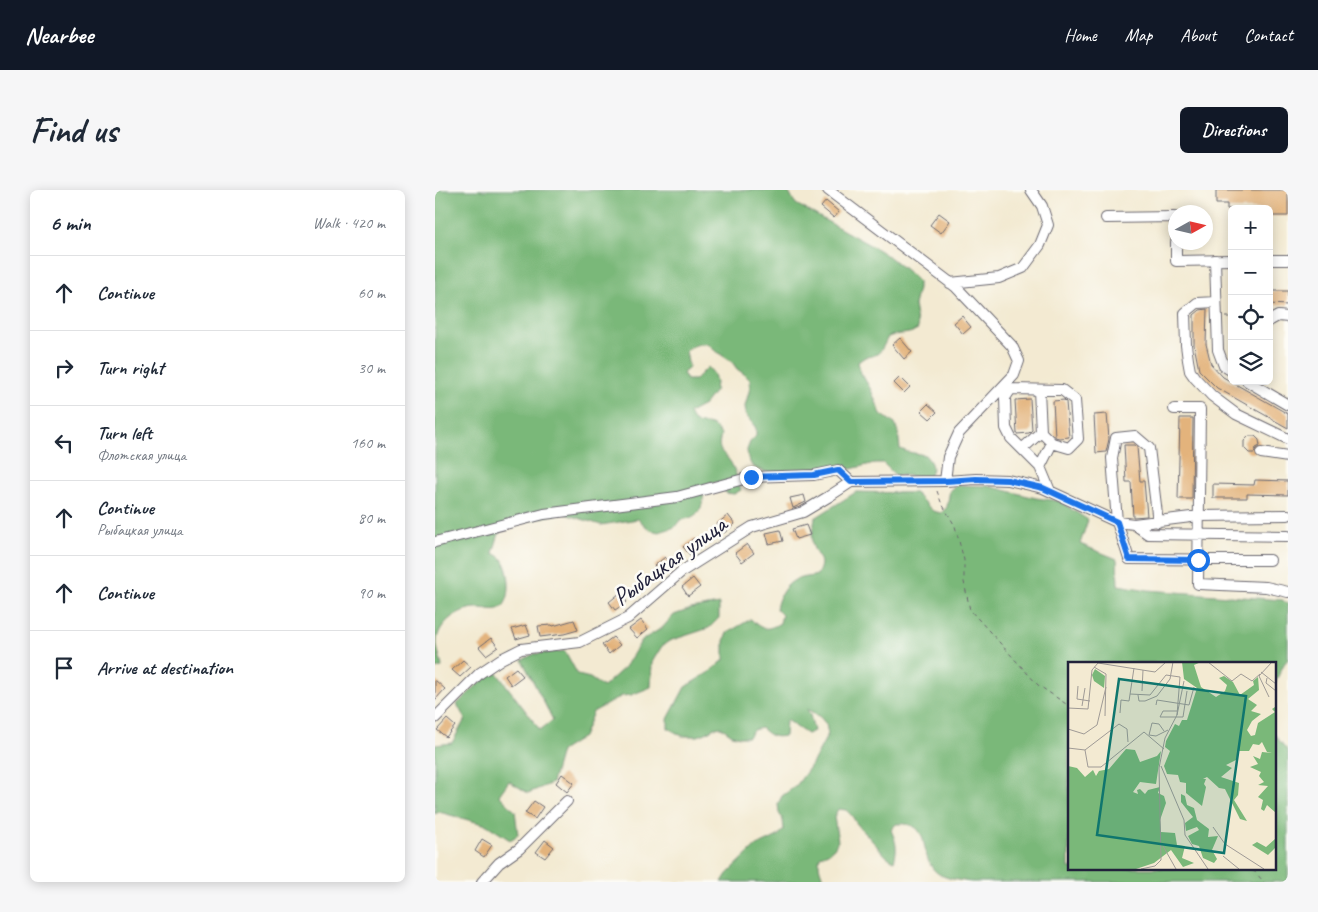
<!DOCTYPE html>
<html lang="en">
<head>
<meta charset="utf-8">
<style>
  :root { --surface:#fff; --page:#f6f6f7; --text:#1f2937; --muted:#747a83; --line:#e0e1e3; --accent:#111827 }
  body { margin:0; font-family:Caveat,sans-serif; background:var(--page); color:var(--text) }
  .controls { position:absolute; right:15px; top:15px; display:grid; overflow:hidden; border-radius:8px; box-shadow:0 2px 12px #0003 }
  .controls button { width:45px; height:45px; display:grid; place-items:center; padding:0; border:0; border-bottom:1px solid var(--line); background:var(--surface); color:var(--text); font:25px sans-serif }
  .compass { position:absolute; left:733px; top:15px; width:45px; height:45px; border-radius:50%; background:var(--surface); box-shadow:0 2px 12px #0003; rotate:82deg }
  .stop { position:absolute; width:15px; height:15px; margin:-11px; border:4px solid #1a73e8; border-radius:50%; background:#fff }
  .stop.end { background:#1a73e8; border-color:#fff; box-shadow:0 1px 5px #0008 }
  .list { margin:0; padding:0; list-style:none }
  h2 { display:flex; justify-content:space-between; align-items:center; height:65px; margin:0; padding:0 20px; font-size:21px }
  h2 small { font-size:16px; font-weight:400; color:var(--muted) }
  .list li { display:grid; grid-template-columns:32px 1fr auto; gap:15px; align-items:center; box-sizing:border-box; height:75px; padding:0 20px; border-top:1px solid var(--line) }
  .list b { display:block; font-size:19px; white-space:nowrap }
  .list p { margin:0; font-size:16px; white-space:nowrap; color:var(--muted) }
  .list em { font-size:16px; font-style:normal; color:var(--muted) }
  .icon { flex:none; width:28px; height:28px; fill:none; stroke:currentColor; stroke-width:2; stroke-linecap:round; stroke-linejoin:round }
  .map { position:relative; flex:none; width:853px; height:692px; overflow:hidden; border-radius:8px }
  header { display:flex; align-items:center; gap:30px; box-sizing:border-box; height:70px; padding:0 25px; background:var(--accent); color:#fff }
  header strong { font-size:24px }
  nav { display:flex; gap:28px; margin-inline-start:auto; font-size:18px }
  .intro { display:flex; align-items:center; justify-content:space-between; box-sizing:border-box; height:120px; padding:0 30px }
  h1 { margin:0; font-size:35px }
  .button { padding:12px 22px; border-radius:8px; background:var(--accent); color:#fff; font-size:18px; font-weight:700 }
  main { display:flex; gap:30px; padding:0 30px }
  aside { flex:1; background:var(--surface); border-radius:8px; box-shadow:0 2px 12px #0003 }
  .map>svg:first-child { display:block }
  .forest { fill:#7ab879; stroke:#4e6d5a }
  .building { fill:#e3b37b }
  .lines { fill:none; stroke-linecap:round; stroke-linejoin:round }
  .minor-casing { stroke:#6b6870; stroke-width:12 }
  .path { stroke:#6b6870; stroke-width:1; stroke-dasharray:4 4; stroke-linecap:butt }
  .minor { stroke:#fff; stroke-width:10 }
  .route { stroke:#1a73e8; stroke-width:6 }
  .labels { text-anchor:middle; stroke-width:5; stroke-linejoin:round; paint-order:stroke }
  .street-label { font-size:25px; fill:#22223b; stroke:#fdfcf7 }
  .inset-road { fill:none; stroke:#9f9a96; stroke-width:1 }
  .view { fill:#0f766e; fill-opacity:0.15; stroke:#0f766e; stroke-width:2.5 }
  .inset-edge { fill:none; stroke:#22223b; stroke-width:2.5 }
</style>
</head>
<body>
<header>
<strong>Nearbee</strong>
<nav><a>Home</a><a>Map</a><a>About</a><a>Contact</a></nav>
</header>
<div class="intro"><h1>Find us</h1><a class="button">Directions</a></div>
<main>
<aside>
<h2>6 min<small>Walk · 420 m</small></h2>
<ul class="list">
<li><svg class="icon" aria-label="ahead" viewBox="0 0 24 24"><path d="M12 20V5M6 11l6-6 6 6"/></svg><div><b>Continue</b></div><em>60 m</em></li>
<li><svg class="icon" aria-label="right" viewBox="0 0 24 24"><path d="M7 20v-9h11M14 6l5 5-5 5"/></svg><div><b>Turn right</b></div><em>30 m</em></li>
<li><svg class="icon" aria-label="left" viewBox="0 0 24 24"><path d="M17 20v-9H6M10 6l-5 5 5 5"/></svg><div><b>Turn left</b><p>Флотская улица</p></div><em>160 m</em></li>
<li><svg class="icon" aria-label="ahead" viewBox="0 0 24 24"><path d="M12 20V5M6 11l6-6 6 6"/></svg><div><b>Continue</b><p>Рыбацкая улица</p></div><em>80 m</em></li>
<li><svg class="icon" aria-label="ahead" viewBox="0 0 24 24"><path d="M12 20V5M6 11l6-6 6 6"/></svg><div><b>Continue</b></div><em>90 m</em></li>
<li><svg class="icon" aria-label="arrive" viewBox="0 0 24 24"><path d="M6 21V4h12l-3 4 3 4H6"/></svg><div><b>Arrive at destination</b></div></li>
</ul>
</aside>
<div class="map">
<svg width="853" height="692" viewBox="0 0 853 692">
  <rect width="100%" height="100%" fill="#fdfcf7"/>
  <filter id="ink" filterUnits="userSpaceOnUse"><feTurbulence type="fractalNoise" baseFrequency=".02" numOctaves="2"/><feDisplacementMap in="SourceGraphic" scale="10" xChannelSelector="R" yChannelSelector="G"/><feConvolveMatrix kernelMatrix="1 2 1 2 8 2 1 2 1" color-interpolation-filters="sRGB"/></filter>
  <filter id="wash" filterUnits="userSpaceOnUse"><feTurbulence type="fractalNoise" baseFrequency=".0096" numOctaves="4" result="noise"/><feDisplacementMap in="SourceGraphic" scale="20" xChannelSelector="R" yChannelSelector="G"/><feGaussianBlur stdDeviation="1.12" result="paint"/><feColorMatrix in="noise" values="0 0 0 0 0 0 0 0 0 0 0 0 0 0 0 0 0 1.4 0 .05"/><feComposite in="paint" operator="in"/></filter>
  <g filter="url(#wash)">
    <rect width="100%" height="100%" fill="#f3ead2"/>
    <path class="forest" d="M0,0H352L361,14L442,59L456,68L477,85L483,91V99L479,115L483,139C473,146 465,142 453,147C446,160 446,166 430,167L423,172L425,181L436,200L446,224L460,234L463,242L465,259L473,262L490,265C497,273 499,277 494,287L460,285L448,273H440L416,279L407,278L373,280L365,281L332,282L324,280L317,276L313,268L312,260L315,252L321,246V238L311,225L310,216L315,198V190L309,184L302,179L297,172L279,160L273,154C264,153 258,155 251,161L254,178L248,183L252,190H260L273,177L279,184L281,192L280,201L269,215L254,223C254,223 257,230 258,230C267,239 275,227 286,245C281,263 288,260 296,273C301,281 303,292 306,300L299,304L291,303L282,292L270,295C267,315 269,327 245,330L240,337L224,342L215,340L203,329L166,335L127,323L66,337L58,363C60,364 63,365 65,367C75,376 78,408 67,417C60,422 52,418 44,418C26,417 4,432 2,450C1,459 6,468 7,477L0,479Z
      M522,295L553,296L601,308L624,311L653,330L645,354L682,369L683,395L713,400L848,410L853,415V469L849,474L839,495V473H634V678H839V544L853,561V692H536C524,690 507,689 499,680C483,662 498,631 461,634L456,640C461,651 463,659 459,671L451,666L422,634L417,626L411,620L403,619L399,627L403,651L399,658L393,663L385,666C382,676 386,683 390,692H287L292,684L320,657L343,646L349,639L348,630L344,623L343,614L347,606L361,596L372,581L377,574L393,544L391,534L385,527L372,519L375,525L379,541L372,544L351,530L350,546C338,548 335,546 326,538L318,540L313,547H305L297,545L286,537L279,538L271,543L263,546H247L233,538V529L250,497L276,481L289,470V451L292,443L316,429C326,440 332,441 345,433L347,425L341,419C343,407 350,394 362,389C368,387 376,387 382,385C391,368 382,370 378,356C375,349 379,336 380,328L421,302L480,303L498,321L506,323L512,317L515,300Z
      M284,414V428L274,438L234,451L227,456L217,472L216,497L196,505L187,506L158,522L148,547L126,561L117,593L93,603L74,591L64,605L80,621L83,645L75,650L52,635L4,622L0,624V555L17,553L30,529L22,514L51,487L62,483L105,540L118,530L87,470L99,464L130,461L143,485L155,488L168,497L190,477L207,450L227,438L239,425L256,419Z"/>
    <g id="blocks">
      <path class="building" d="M781,0H853V26H834V19H792V14H781Z
        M391,11L404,22L399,28L386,17Z
        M504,23L515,31L506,43L495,35Z
        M834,101H853V115L834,114Z
        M772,119L771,154L776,174L788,187L853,224V238L782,198L764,180L759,155V125L765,120Z
        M527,126L536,137L528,144L519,133Z
        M465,148L477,162L469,169L457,155Z
        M465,187L475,197L469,203L459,193Z
        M595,209L597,240L594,243L582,244L580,210Z
        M629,210L631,212L634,247L624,248L620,247L618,211Z
        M493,214L502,222L495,229L486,221Z
        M672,224L674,249L671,262L661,263L659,225Z
        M745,228H758L757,309H743Z
        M814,246H820L824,250L825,256L821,258L819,263H814L809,258V251Z
        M689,255H699L702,257L705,291H709L712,326L698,327L696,292H691Z
        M820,290L853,291V305L812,304V308H778V294L819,295Z
        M369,305L371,312L358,318L355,308Z
        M293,325L300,334L289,343L282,334Z
        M371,335L375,345L361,349L357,339Z
        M345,340L348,351L334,354L331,343Z
        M259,348L266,357L255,365L248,357Z
        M312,354L319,363L307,372L300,363Z
        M230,367L237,376L226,384L219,376Z
        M258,388L265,397L253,406L247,397Z
        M185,403L192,412L180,420L174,412Z
        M139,430L143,440L129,444L105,447L103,436L117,435L118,436Z
        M206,430L213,439L202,448L194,439Z
        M91,435L95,445L81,449L77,439Z
        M178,447L185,455L174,464L167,455Z
        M56,448L63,457L51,465L44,457Z
        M28,470L36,477L25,487L17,480Z
        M81,478L88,486L76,495L70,486Z
        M0,490L10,499L0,510Z
        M12,529L20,536L11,547L2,540Z
        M127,584L139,593L132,602L121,593Z
        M99,611L108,617L100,629L90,623Z
        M47,649L57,655L49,667L40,661Z
        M110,650L119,657L110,668L101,662Z"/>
    </g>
  </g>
  <g filter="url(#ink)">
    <use href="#blocks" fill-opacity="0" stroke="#6b6870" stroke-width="1"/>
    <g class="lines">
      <defs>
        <path id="minor" d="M393,0L521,97L577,156L584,171L579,185L524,243L513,267L510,291
          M671,28L740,27L741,46
          M741,52V71L797,70
          M780,70L783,160L789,176L797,181
          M834,70H853
          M515,93L564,88L588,78L605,55L613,35L607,16L596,0
          M781,112L762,113L750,123L751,155L753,170L755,181L760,188L777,206L801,224L853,249
          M834,131L843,126L853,127
          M812,191L853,215
          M604,200L606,242L617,253
          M739,219H765L763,394L831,397L853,402
          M587,259L606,242
          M826,263L853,267
          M605,277L617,253L634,258L643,249L640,210L627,200L576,199L570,208L571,238L576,248L605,277L615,301
          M723,332L714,258L700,246L681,248L677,268L682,332L694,369L835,370
          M699,334L713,344L853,346
          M0,352L109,324L242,307L316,287L379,285L403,280L416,292
          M0,528L45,483L66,469L86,459L145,452L193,428L246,382L317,337L368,322L393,307L416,292L510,291L541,289L573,290L608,298L682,332L699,334L764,326L853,325
          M47,692L64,673L84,659L132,611"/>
      </defs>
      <use href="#minor" class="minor-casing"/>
      <path class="path" d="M790,127H797
        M502,301L506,312L520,336L529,370V392L535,420L603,495L634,516
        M810,678L820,682L829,692"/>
      <use href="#minor" class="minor"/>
    </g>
  </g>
  <g class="lines" filter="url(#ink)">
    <path class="route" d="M316,287L379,285L403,280L416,292L510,291L541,289L573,290L608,298L682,332L694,369L763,370"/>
  </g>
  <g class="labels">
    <g class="street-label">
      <text transform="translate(234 370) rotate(-36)" y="9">Рыбацкая улица</text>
    </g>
  </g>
  <g transform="translate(633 472)">
    <rect width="208" height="208" fill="#f3ead2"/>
    <path d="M114,0H133L126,3L133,25L148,35L157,29L159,23L151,16L156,14L165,20L172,33L186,23L185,19L190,15L191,28L180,37L189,43L183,49L193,52L184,59L179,68L183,74L187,73L190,61L207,50L204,47L207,45V150L199,143L196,149L193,147L195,138L190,135L200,124L190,123L196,120L191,114L193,110L182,105L190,102L185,94L192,97L194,90L204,91L199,90L194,80L191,83L185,82L181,89H171L168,98L158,103L164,106L153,115L171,121L170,133L166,138L179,159L172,157L157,127L151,126L139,115L135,117H138L136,122L138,125L134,144L118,131V121L112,120L110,113L99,112L96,104L102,89L97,85L98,79L107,62L111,64L114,58H119L129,26L116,17ZM27,7L37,14L36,26L26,19L24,13ZM58,87L67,88L72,100L89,94L93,89L88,122L72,120L65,130L70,132L69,128L72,127L77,132L80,128L92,125L90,131L96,134L98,141L92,158L93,170L107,171L109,183L117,184L114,196L126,201L115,205L103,188L86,201L68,207H0V104L9,106L17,115L25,108L28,114L31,109L41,107ZM113,132L117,134L119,143L126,146L129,158L141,167L140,175L150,174L144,188L149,197L146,201L135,196L131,184L124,182L120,174L131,168L129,165L118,169L117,161L125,155L113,140ZM207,177V186L200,193L184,183L189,180L198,185Z" fill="#7ab879"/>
    <path class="inset-road" d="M140,0L164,19L173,12L184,19L192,12M30,1L87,10L98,0M26,5L38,12L37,54M193,10L208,22M199,16L198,21L208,29M10,24L9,37L22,39M74,29L75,8M62,32L82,33L98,13L112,15L109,53L97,76L91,106L93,198L87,204L73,207M70,33L71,39H77L89,34L102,17L105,0M201,35L191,14L204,0M88,43L89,38L121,43L126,25M14,44L17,26M0,46L20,47L24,8L30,1M109,49H95L92,55H115L119,29M52,51L53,38L61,39L66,6M109,53L116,19M0,67L16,72L29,63L38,25M96,69L91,62L84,61L81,73L88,74L100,68M0,86L17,88L51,62L59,67L60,80M17,88L20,105H33L76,70L96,87M93,104L116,158L117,173L140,207M145,165L157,182L196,207M95,184L108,207M155,194L171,207"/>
    <path class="view" d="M51,17L178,34L156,191L29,173Z"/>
    <rect width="208" height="208" class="inset-edge"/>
  </g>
</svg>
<div class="controls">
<button>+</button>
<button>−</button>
<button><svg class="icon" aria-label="locate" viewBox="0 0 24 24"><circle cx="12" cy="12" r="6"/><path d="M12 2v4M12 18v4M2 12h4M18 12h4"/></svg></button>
<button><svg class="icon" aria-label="layers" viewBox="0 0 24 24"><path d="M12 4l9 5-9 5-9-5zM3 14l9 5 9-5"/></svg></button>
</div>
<svg class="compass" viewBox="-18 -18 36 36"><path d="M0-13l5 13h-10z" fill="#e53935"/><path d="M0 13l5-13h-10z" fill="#747a83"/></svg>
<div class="stop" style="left:763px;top:370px"></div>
<div class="stop end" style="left:316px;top:287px"></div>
</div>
</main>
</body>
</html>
